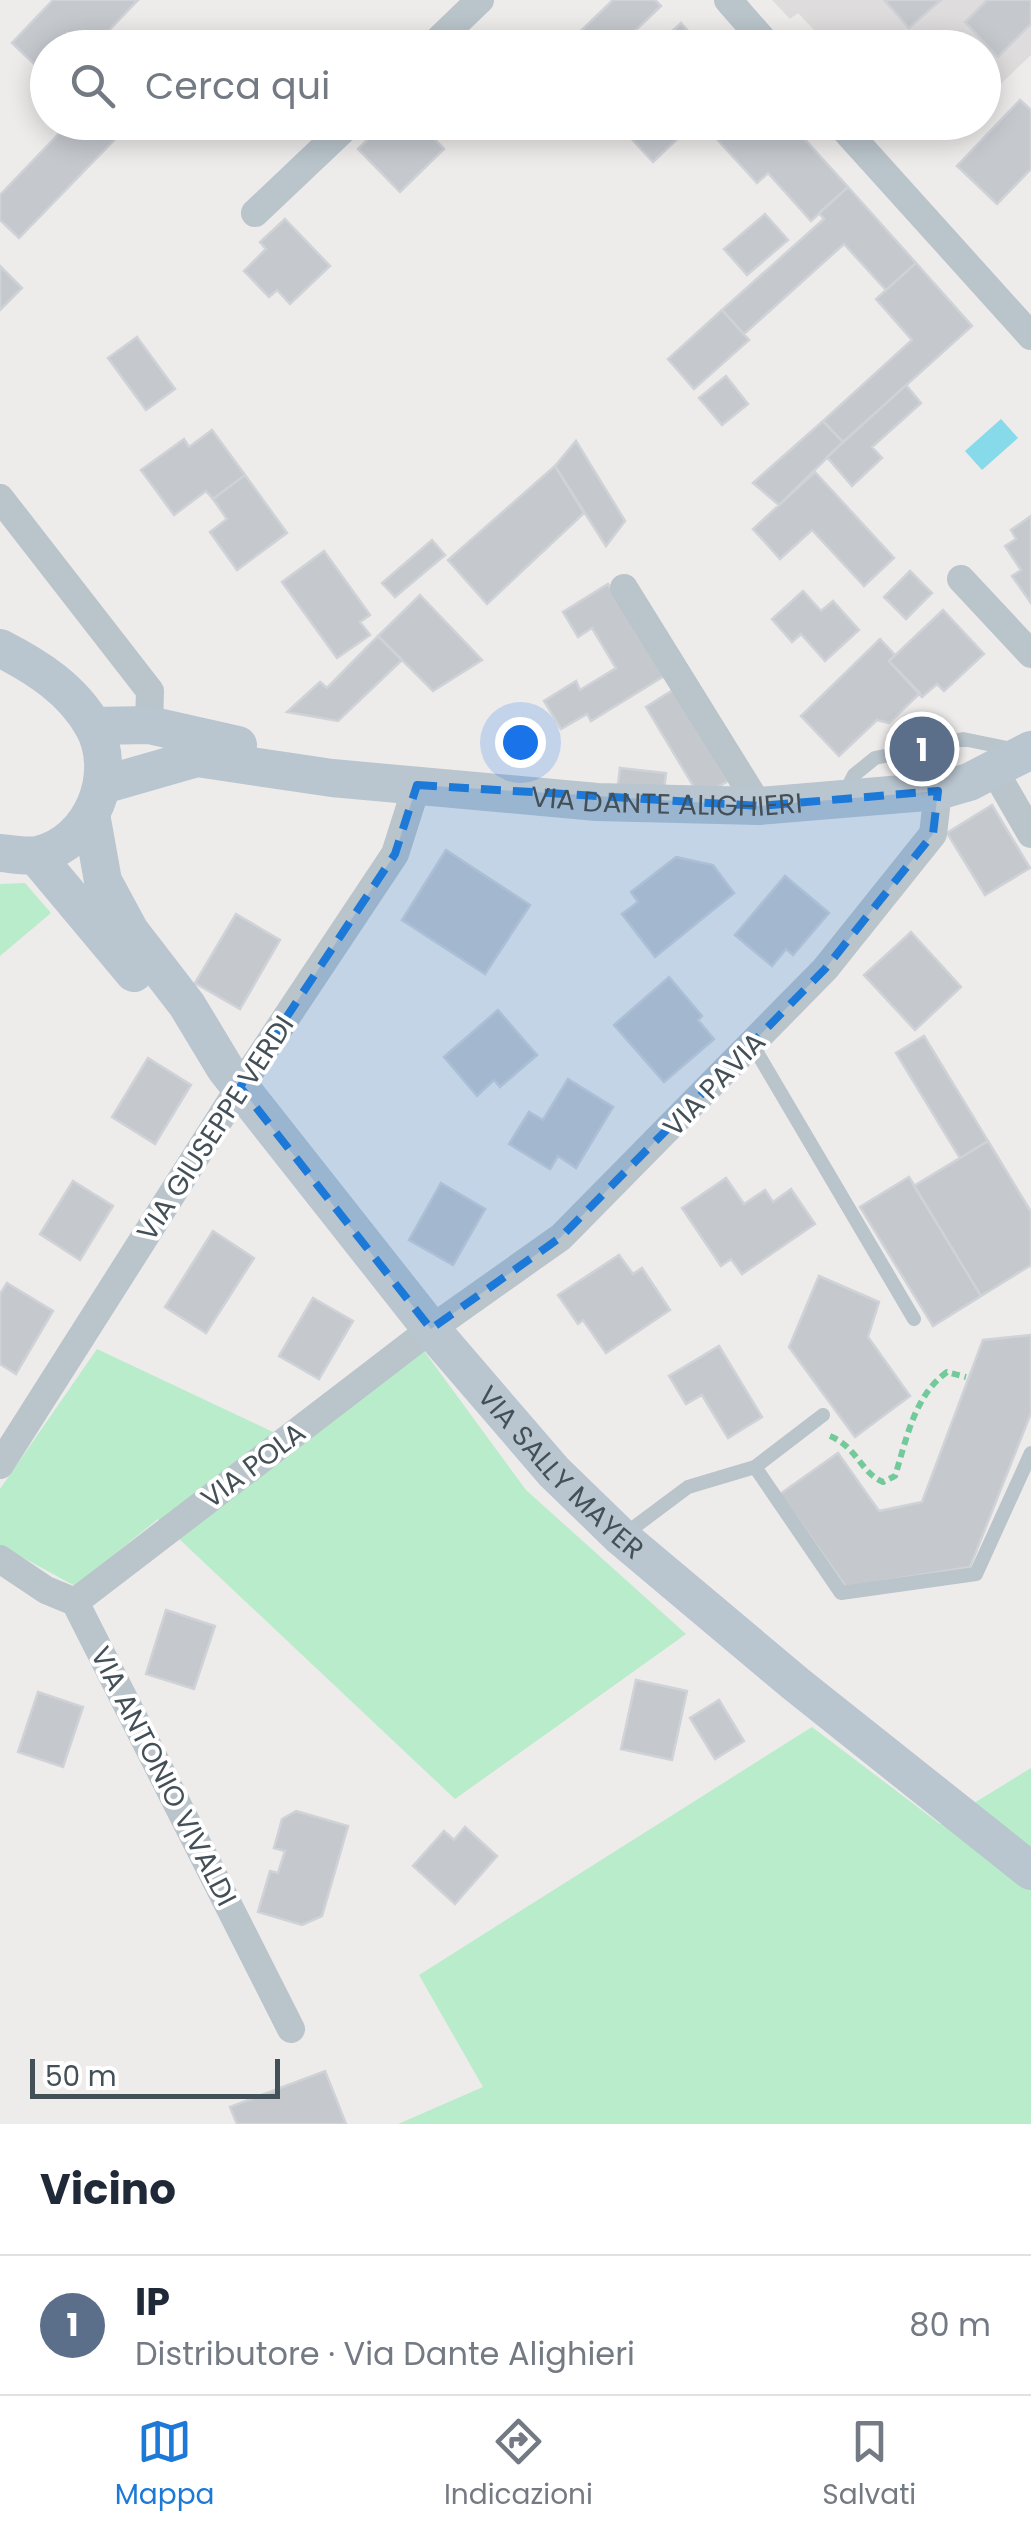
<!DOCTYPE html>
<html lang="it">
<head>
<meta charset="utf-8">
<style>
  :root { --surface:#fff; --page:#f6f6f7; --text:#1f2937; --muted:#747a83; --line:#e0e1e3; --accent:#1d79d7 }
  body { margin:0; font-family:Poppins,sans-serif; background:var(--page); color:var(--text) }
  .scale { position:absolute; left:30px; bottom:25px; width:250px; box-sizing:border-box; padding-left:10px; border:5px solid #445058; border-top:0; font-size:28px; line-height:35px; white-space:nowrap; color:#445058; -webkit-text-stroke:8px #fff; paint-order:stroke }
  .you { position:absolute; left:520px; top:742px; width:35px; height:35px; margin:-25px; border:8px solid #fff; border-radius:50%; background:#1a73e8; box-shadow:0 0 0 15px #1a73e833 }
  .badge { display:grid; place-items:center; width:65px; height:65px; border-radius:50%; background:var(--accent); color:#fff; font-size:32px; font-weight:700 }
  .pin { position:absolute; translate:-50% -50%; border:5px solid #fff; box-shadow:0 2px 10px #0006 }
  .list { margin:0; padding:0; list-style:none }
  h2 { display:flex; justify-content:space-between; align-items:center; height:130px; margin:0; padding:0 40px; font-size:42px }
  h2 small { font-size:32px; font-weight:400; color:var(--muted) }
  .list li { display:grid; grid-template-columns:65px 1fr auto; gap:30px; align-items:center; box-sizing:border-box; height:140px; padding:0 40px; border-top:2px solid var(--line) }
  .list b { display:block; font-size:38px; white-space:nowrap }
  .list p { margin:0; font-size:32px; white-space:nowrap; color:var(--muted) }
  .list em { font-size:32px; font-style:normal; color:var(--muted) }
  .icon { flex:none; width:55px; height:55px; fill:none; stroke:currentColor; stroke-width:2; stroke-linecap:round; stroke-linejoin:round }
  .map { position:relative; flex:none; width:1031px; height:2124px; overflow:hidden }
  .search { position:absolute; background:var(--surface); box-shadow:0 5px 25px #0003; left:30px; right:30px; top:30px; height:110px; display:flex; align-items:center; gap:25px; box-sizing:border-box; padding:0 35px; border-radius:55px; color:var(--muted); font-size:38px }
  .sheet { height:270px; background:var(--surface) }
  nav { display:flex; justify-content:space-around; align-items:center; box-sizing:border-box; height:140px; border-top:2px solid var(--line); background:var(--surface); font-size:28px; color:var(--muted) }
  nav a { display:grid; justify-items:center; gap:5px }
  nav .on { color:var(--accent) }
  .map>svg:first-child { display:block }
  .education { fill:#dfdcdd }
  .green { fill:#b9ecca }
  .water { fill:#87dae9 }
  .building { fill:#c5c9ce; stroke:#cfd2d7; stroke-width:2.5 }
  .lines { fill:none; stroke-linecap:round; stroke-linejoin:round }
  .path { stroke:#72c999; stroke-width:6; stroke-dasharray:8 5; stroke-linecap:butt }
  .lane { stroke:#b9c4cb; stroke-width:14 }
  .street { stroke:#b9c4cb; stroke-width:28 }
  .secondary { stroke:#b9c5cf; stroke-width:38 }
  .marked { fill:#1d79d7; fill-opacity:0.2; stroke:#1d79d7; stroke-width:8; stroke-dasharray:20 12; stroke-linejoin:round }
  .labels { text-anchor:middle; stroke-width:8; stroke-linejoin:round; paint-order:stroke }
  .street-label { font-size:28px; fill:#445058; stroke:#fff }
</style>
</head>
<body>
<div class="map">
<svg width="1031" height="2124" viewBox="0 0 1031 2124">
  <rect width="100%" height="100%" fill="#eeebeb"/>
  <path class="education" d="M772,0H1031V55L984,100V48L830,47L798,13L790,19Z"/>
  <path class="green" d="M25,883L51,913L0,956V884Z
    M408,1329L526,1490L686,1634L455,1799L158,1519L75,1586L0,1545V1489L97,1349L275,1433Z
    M812,1727L940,1824L1031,1768V2124H398L483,2087L419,1975Z"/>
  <path class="water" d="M1001,419L1018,438L982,470L965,451Z"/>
  <path class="building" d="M53,0H138L92,48H48V77L12,43Z
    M613,0H655L661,6L617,48H563Z
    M884,0H941L909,28Z
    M987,0H1031V24L998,57L965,22Z
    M681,23L703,48H654Z
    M1020,100L1031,110V169L997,204L957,166Z
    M70,122H111L121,133L19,238L0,220V195Z
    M385,122H433L427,131L444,149L400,192L358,149Z
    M616,122H695L653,162Z
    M733,122H789L848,187L811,221L768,173L757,183L716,138Z
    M848,187L916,263L886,290L844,244L744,334L722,310L824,219L819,213Z
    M765,214L788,240L747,275L724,249Z
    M285,219L330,266L290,304L277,290L269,297L244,271L266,249L260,242Z
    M916,263L972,326L843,442L823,421L912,340L876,299Z
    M0,266L22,288L0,310Z
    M722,310L749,340L694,389L668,359Z
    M137,337L175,389L146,410L108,358Z
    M726,376L748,404L722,425L699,398Z
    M906,385L921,403L872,447L882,458L852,486L827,457Z
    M823,421L843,442L779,505L753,483Z
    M212,430L245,475L213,499L206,491L174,515L141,470L184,439L189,447Z
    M576,441L625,521L606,546L555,466Z
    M555,466L584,513L487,604L448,560Z
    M815,472L894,558L864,586L812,530L780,559L753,529Z
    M245,475L287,533L237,570L210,532L227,519L213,499Z
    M1031,516V603L1012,576L1021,570L1005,546L1016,539L1011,530Z
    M432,540L445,555L395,597L382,583Z
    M324,551L370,615L360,622L370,635L337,658L282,582Z
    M910,571L932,593L906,619L884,597Z
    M608,584L664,676L591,721L587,714L561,729L544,701L576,681L580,690L616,668L592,628L578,637L563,612Z
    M803,591L821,611L833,601L859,630L825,661L801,634L792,642L772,619Z
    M420,595L482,660L433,691L378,636Z
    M943,610L984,654L944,691L937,684L922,697L889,661Z
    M378,636L402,660L338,721L287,712L320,682L327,688Z
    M880,639L895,655L889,661L920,693L889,723L877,720L839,756L801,716Z
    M673,690L728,781L700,797L646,707Z
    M935,727L941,765L908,771L902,732Z
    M620,768L666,773L664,790L618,785Z
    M992,805L1030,868L985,895L947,833Z
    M446,850L530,905L485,974L402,920Z
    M676,857L713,865L734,893L655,957L622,914L638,902L631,892Z
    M785,876L829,913L793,955L786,949L772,966L735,935Z
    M236,914L280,940L240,1009L195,983Z
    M911,932L961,987L915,1030L864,975Z
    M669,977L702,1016L698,1020L714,1039L664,1082L614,1025Z
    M498,1010L537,1055L500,1087L494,1080L477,1096L444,1057Z
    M924,1036L988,1141L960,1158L896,1053Z
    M148,1058L191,1085L155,1144L112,1117Z
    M568,1079L613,1107L576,1168L558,1156L550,1169L509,1144L529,1112L543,1120Z
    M988,1141L1031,1212V1265L981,1296L914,1186Z
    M909,1177L981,1296L933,1326L860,1207Z
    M726,1178L744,1204L765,1190L773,1202L791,1189L815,1224L742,1274L731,1259L721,1266L682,1208Z
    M73,1181L113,1206L80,1260L40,1234Z
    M441,1183L485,1209L453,1265L409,1240Z
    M213,1231L254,1258L206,1333L165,1307Z
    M619,1255L633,1274L642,1268L670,1310L606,1353L583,1320L578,1324L558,1295Z
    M819,1276L879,1302L868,1337L910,1396L855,1437L789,1347Z
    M7,1283L53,1311L16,1374L0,1364V1294Z
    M313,1298L353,1321L319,1379L279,1356Z
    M1031,1335V1413L970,1567L846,1587L780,1494L838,1453L879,1511L922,1502L983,1340Z
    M719,1346L762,1417L728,1438L702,1395L686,1404L669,1376Z
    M166,1610L215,1626L194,1689L146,1674Z
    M636,1680L687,1691L672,1760L621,1749Z
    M38,1692L83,1707L63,1767L18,1752Z
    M719,1700L744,1741L715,1759L690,1718Z
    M296,1811L348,1826L322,1916L302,1925L258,1912L270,1871L278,1873L285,1851L274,1848L282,1819Z
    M465,1827L497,1856L455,1904L413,1866L444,1831L454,1840Z
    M325,2071L346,2124H237L230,2107Z"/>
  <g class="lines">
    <path class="path" d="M830,1436C857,1447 861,1473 883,1482L895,1476C907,1438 914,1396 947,1372L966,1377"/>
    <path class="lane" d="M844,795L854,775L875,758L963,739L1012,749
      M752,1044L914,1319
      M755,1467L823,1415
      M621,1537L688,1487L755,1467L841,1593L976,1574L1031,1453"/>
    <path class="street" d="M728,0L770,48
      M430,48L480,0
      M838,122L1031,336
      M255,213L351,122
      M0,498L150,691L149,725
      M961,579L1031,654
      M624,588L759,806
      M994,770L1031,834
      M0,1465L240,1087L395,854L417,785
      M0,1559L46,1590L75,1602L291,2029
      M75,1602L431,1329L561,1237L825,969L933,834L938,791"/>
    <g class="secondary">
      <path d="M0,648C37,667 72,689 93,726C119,773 93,842 38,855C27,857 12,854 0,853"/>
      <path d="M93,726L149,725L238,745"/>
      <path id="s1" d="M103,785L197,758L332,778L597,802L759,806L938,791L969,782L1031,750"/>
      <path id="s2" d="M91,814L103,881L130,931L187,1005L225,1068L431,1329L554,1472L621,1537L796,1684L1031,1871"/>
      <path d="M36,856L134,973"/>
    </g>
  </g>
  <path class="marked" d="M417,785L759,806L938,791L933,834L825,969L561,1237L431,1329L240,1087L395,854Z"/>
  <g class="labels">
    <g class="street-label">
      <text dy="10" stroke="none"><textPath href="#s1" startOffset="570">VIA DANTE ALIGHIERI</textPath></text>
      <text transform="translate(714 1084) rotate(-46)" y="10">VIA PAVIA</text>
      <text transform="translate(215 1128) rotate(-57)" y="10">VIA GIUSEPPE VERDI</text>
      <text transform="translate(253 1465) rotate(-37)" y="10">VIA POLA</text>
      <text dy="10" stroke="none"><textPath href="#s2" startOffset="818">VIA SALLY MAYER</textPath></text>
      <text transform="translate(164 1776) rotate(63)" y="10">VIA ANTONIO VIVALDI</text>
    </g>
  </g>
</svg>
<div class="scale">50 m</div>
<div class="you"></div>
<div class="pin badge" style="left:922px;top:749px;background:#5c6f8a">1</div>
<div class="search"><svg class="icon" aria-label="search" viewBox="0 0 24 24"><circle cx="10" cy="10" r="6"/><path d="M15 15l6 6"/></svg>Cerca qui</div>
</div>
<section class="sheet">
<h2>Vicino<small></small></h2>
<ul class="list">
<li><span class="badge" style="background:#5c6f8a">1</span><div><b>IP</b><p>Distributore · Via Dante Alighieri</p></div><em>80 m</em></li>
</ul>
</section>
<nav>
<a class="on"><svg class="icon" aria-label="map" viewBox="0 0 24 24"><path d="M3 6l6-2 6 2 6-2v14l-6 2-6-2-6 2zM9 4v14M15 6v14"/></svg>Mappa</a>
<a><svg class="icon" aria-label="directions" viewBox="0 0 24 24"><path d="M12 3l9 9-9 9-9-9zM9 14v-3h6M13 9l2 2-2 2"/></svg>Indicazioni</a>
<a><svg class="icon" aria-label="saved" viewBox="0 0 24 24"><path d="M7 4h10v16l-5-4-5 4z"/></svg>Salvati</a>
</nav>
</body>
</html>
